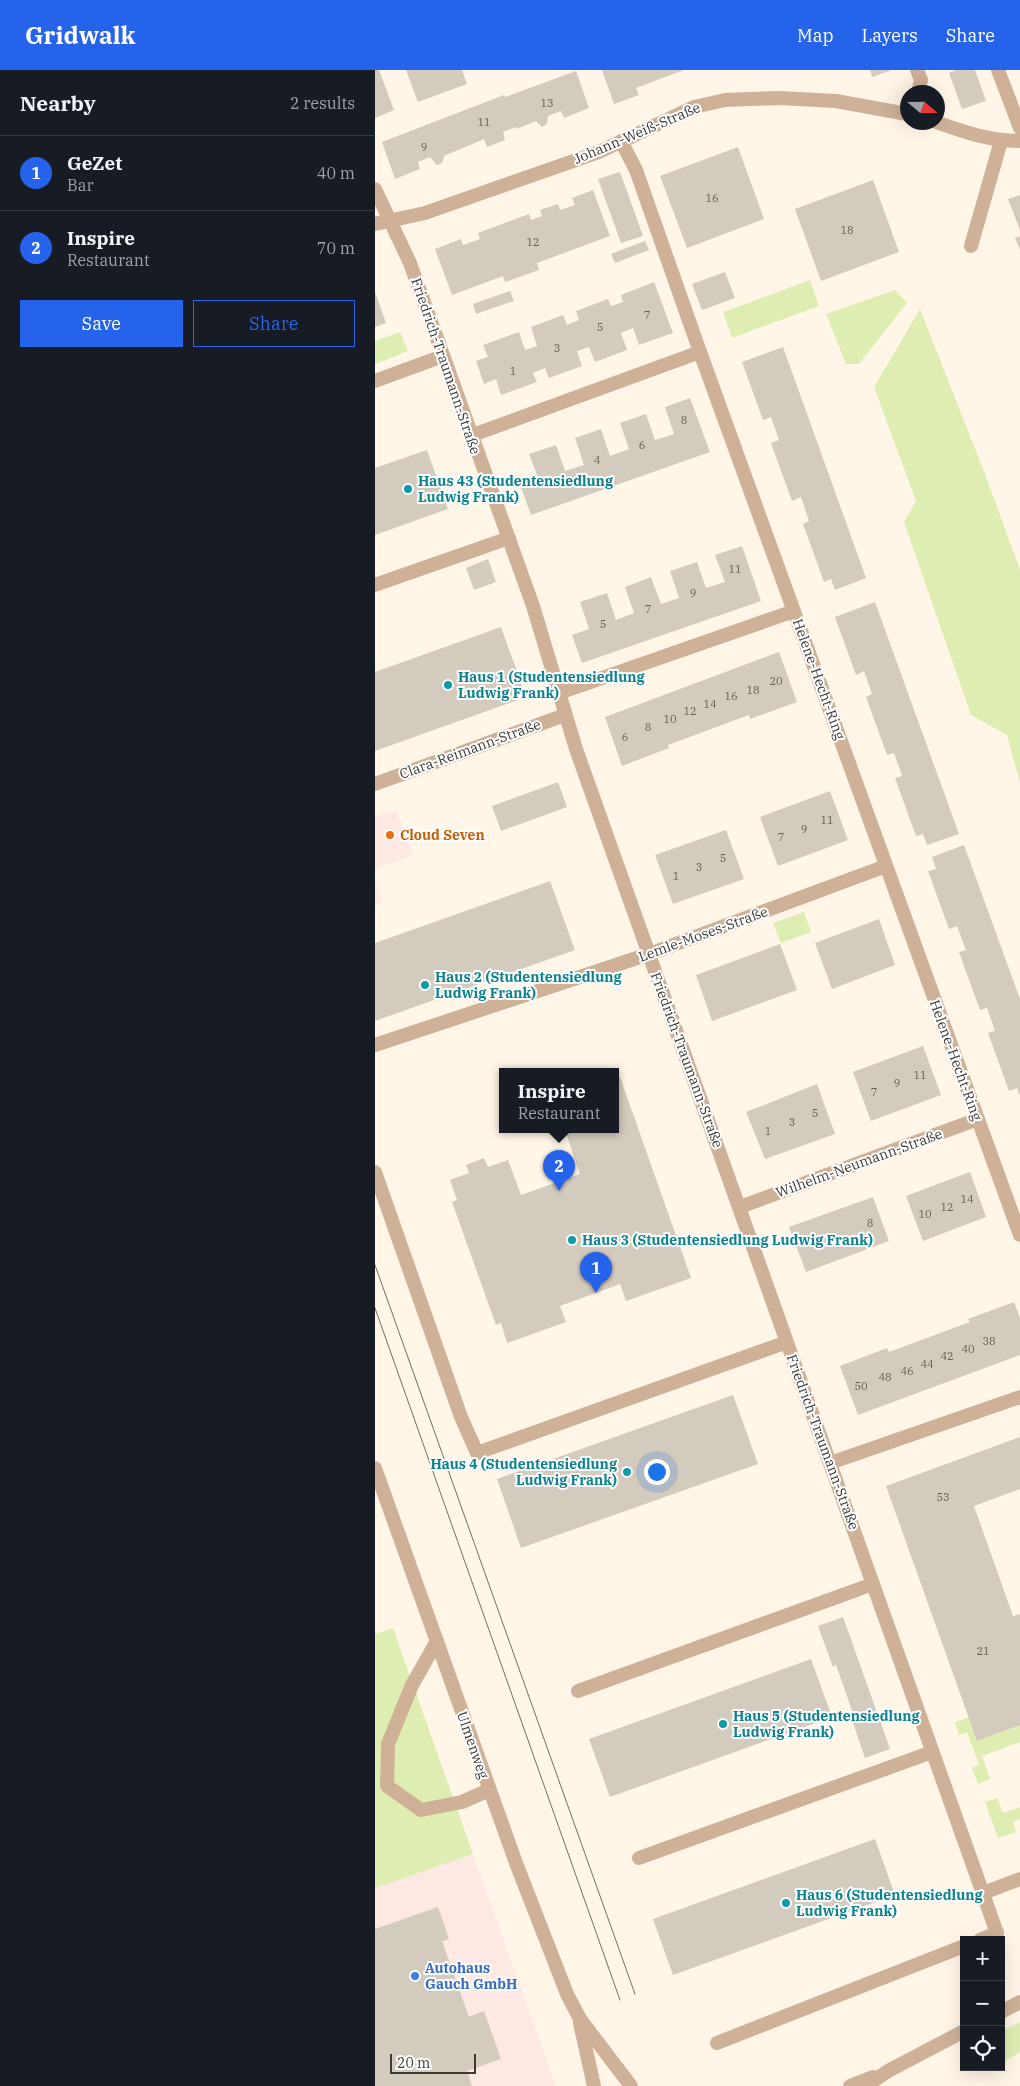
<!DOCTYPE html>
<html lang="en">
<head>
<meta charset="utf-8">
<style>
  :root { --surface:#171b24; --page:#20242c; --text:#f1f3f6; --muted:#9ea1a6; --line:#363941; --accent:#2563eb }
  body { margin:0; font-family:"IBM Plex Serif",serif; background:var(--page); color:var(--text) }
  .controls { position:absolute; right:15px; bottom:15px; display:grid; overflow:hidden; border-radius:0px; box-shadow:0 5px 20px #0002 }
  .controls button { width:45px; height:45px; display:grid; place-items:center; padding:0; border:0; border-bottom:1px solid var(--line); background:var(--surface); color:var(--text); font:25px sans-serif }
  .compass { position:absolute; left:525px; top:15px; width:45px; height:45px; border-radius:50%; background:var(--surface); box-shadow:0 5px 20px #0002; rotate:110deg }
  .scale { position:absolute; left:15px; bottom:12px; width:86px; box-sizing:border-box; padding-left:5px; border:2px solid #3d3a34; border-top:0; font-size:14px; line-height:18px; white-space:nowrap; color:#3d3a34; -webkit-text-stroke:4px #fff; paint-order:stroke }
  .you { position:absolute; left:281px; top:1401px; width:18px; height:18px; margin:-12px; border:4px solid #fff; border-radius:50%; background:#1a73e8; box-shadow:0 0 0 8px #1a73e833 }
  .badge { display:grid; place-items:center; width:32px; height:32px; border-radius:50%; background:var(--accent); color:#fff; font-size:16px; font-weight:700 }
  .pin { position:absolute; translate:-50% -41px; filter:drop-shadow(0 1px 2px #0008) }
  .pin::after { content:''; position:absolute; top:26px; width:18px; height:15px; background:inherit; clip-path:polygon(0 0,100% 0,50% 100%) }
  .popup { position:absolute; left:124px; top:998px; width:120px; height:65px; box-sizing:border-box; display:grid; place-content:center; border-radius:0px; background:var(--surface); filter:drop-shadow(0 1px 4px #0005); font-size:16px; white-space:nowrap; color:var(--muted) }
  .popup b { font-size:19px; color:var(--text) }
  .popup::after { content:''; position:absolute; left:50%; top:100%; margin-left:-10px; border:10px solid transparent; border-top-color:var(--surface) }
  .list { margin:0; padding:0; list-style:none }
  h2 { display:flex; justify-content:space-between; align-items:center; height:65px; margin:0; padding:0 20px; font-size:21px }
  h2 small { font-size:16px; font-weight:400; color:var(--muted) }
  .list li { display:grid; grid-template-columns:32px 1fr auto; gap:15px; align-items:center; box-sizing:border-box; height:75px; padding:0 20px; border-top:1px solid var(--line) }
  .list b { display:block; font-size:19px; white-space:nowrap }
  .list p { margin:0; font-size:16px; white-space:nowrap; color:var(--muted) }
  .list em { font-size:16px; font-style:normal; color:var(--muted) }
  .actions { display:flex; gap:10px; padding:15px 20px }
  .actions a { flex:1; padding:11px 0; border:1px solid var(--accent); border-radius:0px; text-align:center; font-size:18px; color:var(--accent) }
  .actions .main { background:var(--accent); color:#fff }
  .icon { flex:none; width:28px; height:28px; fill:none; stroke:currentColor; stroke-width:2; stroke-linecap:round; stroke-linejoin:round }
  .map { position:relative; flex:none; width:645px; height:2016px; overflow:hidden }
  header { display:flex; align-items:center; gap:30px; box-sizing:border-box; height:70px; padding:0 25px; background:var(--accent); color:#fff }
  header strong { font-size:24px }
  nav { display:flex; gap:28px; margin-inline-start:auto; font-size:18px }
  main { display:flex }
  aside { flex:1; background:var(--surface) }
  .map>svg:first-child { display:block }
  .commercial { fill:#fde8e3 }
  .green { fill:#deeeb2 }
  .building { fill:#d3cbbd }
  .lines { fill:none; stroke-linecap:round; stroke-linejoin:round }
  .service { stroke:#ceb197; stroke-width:14 }
  .minor { stroke:#ceb197; stroke-width:14 }
  .tertiary { stroke:#ceb197; stroke-width:14 }
  .tram { stroke:#716d65; stroke-width:1 }
  .culture-dot { fill:#0f9aa8; stroke:#fff; stroke-width:2 }
  .food-dot { fill:#e8710a; stroke:#fff; stroke-width:2 }
  .shop-dot { fill:#3f7fe0; stroke:#fff; stroke-width:2 }
  .labels { text-anchor:middle; stroke-width:4; stroke-linejoin:round; paint-order:stroke }
  .number-label { font-size:11px; fill:#625e56 }
  .street-label { font-size:14px; fill:#3d3a34; stroke:#fff }
  .culture-label { font-size:14px; font-weight:bold; fill:#0d838f; stroke:#fff; text-anchor:start }
  .food-label { font-size:14px; font-weight:bold; fill:#c56008; stroke:#fff; text-anchor:start }
  .shop-label { font-size:14px; font-weight:bold; fill:#366cbe; stroke:#fff; text-anchor:start }
</style>
</head>
<body>
<header>
<strong>Gridwalk</strong>
<nav><a>Map</a><a>Layers</a><a>Share</a></nav>
</header>
<main>
<aside>
<h2>Nearby<small>2 results</small></h2>
<ul class="list">
<li><span class="badge">1</span><div><b>GeZet</b><p>Bar</p></div><em>40 m</em></li>
<li><span class="badge">2</span><div><b>Inspire</b><p>Restaurant</p></div><em>70 m</em></li>
</ul>
<div class="actions"><a class="main">Save</a><a>Share</a></div>
</aside>
<div class="map">
<svg width="645" height="2016" viewBox="0 0 645 2016">
  <rect width="100%" height="100%" fill="#fff6e8"/>
  <path class="commercial" d="M21,740L38,785L0,799V747Z
    M0,810L8,832L0,835Z
    M98,1784L181,2016H0V1818Z"/>
  <path class="green" d="M435,210L444,236L357,268L348,242Z
    M520,220L532,233L484,294H471L451,244Z
    M545,239L610,404L645,500V713L632,665L596,645L529,452L541,431L499,317Z
    M25,262L33,281L0,294V271Z
    M429,842L436,862L406,873L398,853Z
    M18,1558L98,1784L0,1818V1564Z
    M594,1647L602,1671L645,1655V1672L607,1686L615,1709L603,1714L597,1698L604,1695L592,1662L584,1665L580,1652Z
    M622,1728L628,1743L645,1737V1749L638,1752L641,1762L623,1768L610,1732Z
    M645,1952V1982L626,1994V1961Z"/>
  <path class="building" d="M0,0H4L19,40L0,48Z
    M31,0H87L92,14L43,32Z
    M227,0H309L261,18L264,25L239,34Z
    M495,0H517L497,7Z
    M581,0H600L611,31L587,39L574,3Z
    M201,1L214,38L189,48L186,41L173,46L172,54L167,57L161,51L141,59V57L128,62L130,70L112,77L109,69L69,86L67,93L62,95L55,87L43,92L45,99L20,109L7,72L129,25L130,27Z
    M363,77L389,149L312,178L285,106Z
    M245,102L268,166L246,173L223,109Z
    M498,110L524,182L446,211L420,139Z
    M218,120L235,166L162,193L164,200L130,212L128,206L77,225L60,179L86,169L88,175L105,169L103,163L154,144L156,150L167,146L165,140L183,134L185,140L200,135L197,128Z
    M645,125V160L633,129Z
    M645,166V180L640,168Z
    M270,171L274,180L240,193L236,184Z
    M350,202L360,228L327,240L317,214Z
    M279,212L298,263L264,275L258,258L246,263L252,280L220,292L214,277L202,281L207,296L174,308L170,298L158,303L162,312L126,325L121,309L109,314L101,291L113,287L108,275L144,262L150,280L162,276L156,257L188,245L192,255L204,250L201,241L233,229L236,236L248,232L246,225Z
    M135,221L139,231L101,244L98,234Z
    M0,222L11,253L0,257Z
    M408,277L491,508L460,520L456,509L449,512L428,454L434,451L426,427L417,431L396,373L404,370L396,347L388,350L367,292Z
    M315,328L335,382L156,445L146,417L164,410L154,384L181,375L190,401L209,395L200,368L226,359L235,386L254,379L245,353L271,344L280,370L299,364L290,337Z
    M52,380L73,439L0,465V398Z
    M367,476L386,531L207,593L197,565L214,559L205,532L232,523L241,550L259,543L250,517L276,507L286,534L304,528L295,501L322,492L331,518L350,512L340,485Z
    M113,489L121,512L99,520L91,498Z
    M500,532L584,764L552,775L548,764L541,766L520,708L527,706L519,683L512,685L491,627L497,624L489,601L481,605L460,547Z
    M126,557L151,627L0,681V602Z
    M404,582L422,632L375,649L374,645L293,675L294,678L247,696L230,647Z
    M183,712L192,737L126,761L117,736Z
    M455,721L473,770L403,796L385,747Z
    M351,760L369,809L298,834L280,785Z
    M589,775L645,929V1026L642,1018L634,1021L613,963L620,961L612,938L605,940L584,882L591,880L582,856L574,859L553,801L561,799L557,787Z
    M175,811L200,880L0,951V873Z
    M504,849L520,895L457,919L440,873Z
    M405,874L422,920L337,951L321,905Z
    M548,976L566,1025L496,1051L478,1002Z
    M245,1007L316,1208L251,1231L245,1214L185,1236L191,1252L132,1273L126,1253L121,1255L77,1132L82,1130L75,1110L94,1103L91,1095L109,1088L113,1097L133,1090L146,1125L205,1104L190,1060H240V1009Z
    M442,1014L460,1064L390,1089L371,1042Z
    M595,1102L611,1147L548,1171L531,1126Z
    M498,1127L514,1171L431,1202L414,1157Z
    M639,1232L645,1248V1285L483,1345L465,1296L512,1278L514,1282L595,1252L593,1249Z
    M358,1325L383,1394L146,1478L122,1409Z
    M645,1367V1419L599,1436L638,1546L645,1544V1655L602,1671L511,1416Z
    M468,1547L515,1679L490,1688L476,1647L479,1646L461,1595L458,1597L443,1556Z
    M436,1589L457,1647L235,1727L214,1669Z
    M500,1769L520,1825L298,1905L278,1849Z
    M63,1837L74,1869L67,1871L94,1947L109,1941L126,1989L92,2001L97,2016H0V1859Z"/>
  <g class="lines">
    <path class="service" d="M542,0L546,10L543,22
      M623,0L645,58
      M246,71L261,100L325,282
      M596,176L626,71
      M0,1102L86,1347L102,1383
      M62,1571L37,1615L13,1674L12,1716L46,1740L87,1732L114,1720
      M608,1823L645,1809
      M605,1870L622,1863
      M342,1973L589,1876"/>
    <path class="minor" d="M561,52C589,62 615,71 645,71
      M0,119L35,193L158,536L201,679L622,1863
      M0,154L50,143L224,82L319,37L350,30L404,28L461,31L532,44
      M0,311L68,286
      M95,366L325,282L645,1165
      M0,515L134,468
      M184,623L419,541
      M0,714L190,645
      M0,975L274,884L511,796
      M365,1137L603,1049
      M102,1383L412,1272
      M455,1393L645,1327
      M203,1621L498,1514
      M264,1788L557,1682"/>
    <path class="tertiary" d="M0,1398L141,1793L192,1924L205,1949L256,2016
      M626,1942L645,1932
      M205,1953L219,2016
      M475,2016L498,2007
      M491,2016L513,2001L589,1961"/>
    <path class="tram" d="M0,1195L260,1924
      M0,1238L245,1930"/>
  </g>
  <g class="culture-dot">
    <circle cx="33" cy="419" r="5"/>
    <circle cx="73" cy="615" r="5"/>
    <circle cx="50" cy="915" r="5"/>
    <circle cx="197" cy="1170" r="5"/>
    <circle cx="252" cy="1402" r="5"/>
    <circle cx="348" cy="1654" r="5"/>
    <circle cx="411" cy="1833" r="5"/>
  </g>
  <circle class="food-dot" cx="15" cy="765" r="5"/>
  <circle class="shop-dot" cx="40" cy="1906" r="5"/>
  <g class="labels">
    <g class="number-label">
      <text x="172" y="37">13</text>
      <text x="109" y="56">11</text>
      <text x="49" y="81">9</text>
      <text x="337" y="132">16</text>
      <text x="472" y="164">18</text>
      <text x="158" y="176">12</text>
      <text x="272" y="249">7</text>
      <text x="225" y="261">5</text>
      <text x="182" y="282">3</text>
      <text x="138" y="305">1</text>
      <text x="309" y="354">8</text>
      <text x="267" y="379">6</text>
      <text x="222" y="394">4</text>
      <text x="360" y="503">11</text>
      <text x="318" y="527">9</text>
      <text x="273" y="543">7</text>
      <text x="228" y="558">5</text>
      <text x="401" y="615">20</text>
      <text x="378" y="624">18</text>
      <text x="356" y="630">16</text>
      <text x="335" y="638">14</text>
      <text x="315" y="645">12</text>
      <text x="295" y="653">10</text>
      <text x="273" y="661">8</text>
      <text x="250" y="671">6</text>
      <text x="452" y="754">11</text>
      <text x="429" y="763">9</text>
      <text x="406" y="771">7</text>
      <text x="348" y="792">5</text>
      <text x="324" y="801">3</text>
      <text x="301" y="810">1</text>
      <text x="545" y="1009">11</text>
      <text x="522" y="1017">9</text>
      <text x="499" y="1026">7</text>
      <text x="440" y="1047">5</text>
      <text x="417" y="1056">3</text>
      <text x="393" y="1065">1</text>
      <text x="592" y="1133">14</text>
      <text x="572" y="1141">12</text>
      <text x="550" y="1148">10</text>
      <text x="495" y="1157">8</text>
      <text x="614" y="1275">38</text>
      <text x="593" y="1283">40</text>
      <text x="572" y="1290">42</text>
      <text x="552" y="1298">44</text>
      <text x="532" y="1305">46</text>
      <text x="510" y="1311">48</text>
      <text x="486" y="1320">50</text>
      <text x="568" y="1431">53</text>
      <text x="608" y="1585">21</text>
    </g>
    <g class="street-label">
      <text transform="translate(262 63) rotate(-23)" y="5">Johann-Weiß-Straße</text>
      <text transform="translate(71 296) rotate(71)" y="5">Friedrich-Traumann-Straße</text>
      <text transform="translate(444 609) rotate(70)" y="5">Helene-Hecht-Ring</text>
      <text transform="translate(95 679) rotate(-20)" y="5">Clara-Reimann-Straße</text>
      <text transform="translate(328 864) rotate(-20)" y="5">Lemle-Moses-Straße</text>
      <text transform="translate(312 990) rotate(70)" y="5">Friedrich-Traumann-Straße</text>
      <text transform="translate(581 990) rotate(70)" y="5">Helene-Hecht-Ring</text>
      <text transform="translate(484 1093) rotate(-20)" y="5">Wilhelm-Neumann-Straße</text>
      <text transform="translate(448 1372) rotate(70)" y="5">Friedrich-Traumann-Straße</text>
      <text transform="translate(98 1675) rotate(71)" y="5">Ulmenweg</text>
    </g>
    <g class="culture-label">
      <text x="43" y="416">Haus 43 (Studentensiedlung<tspan x="43" dy="16">Ludwig Frank)</tspan></text>
      <text x="83" y="612">Haus 1 (Studentensiedlung<tspan x="83" dy="16">Ludwig Frank)</tspan></text>
      <text x="60" y="912">Haus 2 (Studentensiedlung<tspan x="60" dy="16">Ludwig Frank)</tspan></text>
      <text x="207" y="1175">Haus 3 (Studentensiedlung Ludwig Frank)</text>
      <text x="242" y="1399" text-anchor="end">Haus 4 (Studentensiedlung<tspan x="242" dy="16">Ludwig Frank)</tspan></text>
      <text x="358" y="1651">Haus 5 (Studentensiedlung<tspan x="358" dy="16">Ludwig Frank)</tspan></text>
      <text x="421" y="1830">Haus 6 (Studentensiedlung<tspan x="421" dy="16">Ludwig Frank)</tspan></text>
    </g>
    <g class="food-label">
      <text x="25" y="770">Cloud Seven</text>
    </g>
    <g class="shop-label">
      <text x="50" y="1903">Autohaus<tspan x="50" dy="16">Gauch GmbH</tspan></text>
    </g>
  </g>
</svg>
<div class="controls">
<button>+</button>
<button>−</button>
<button><svg class="icon" aria-label="locate" viewBox="0 0 24 24"><circle cx="12" cy="12" r="6"/><path d="M12 2v4M12 18v4M2 12h4M18 12h4"/></svg></button>
</div>
<svg class="compass" viewBox="-18 -18 36 36"><path d="M0-13l5 13h-10z" fill="#e53935"/><path d="M0 13l5-13h-10z" fill="#9ea1a6"/></svg>
<div class="scale">20 m</div>
<div class="you"></div>
<div class="pin badge" style="left:221px;top:1223px">1</div>
<div class="pin badge" style="left:184px;top:1121px">2</div>
<div class="popup"><b>Inspire</b>Restaurant</div>
</div>
</main>
</body>
</html>
